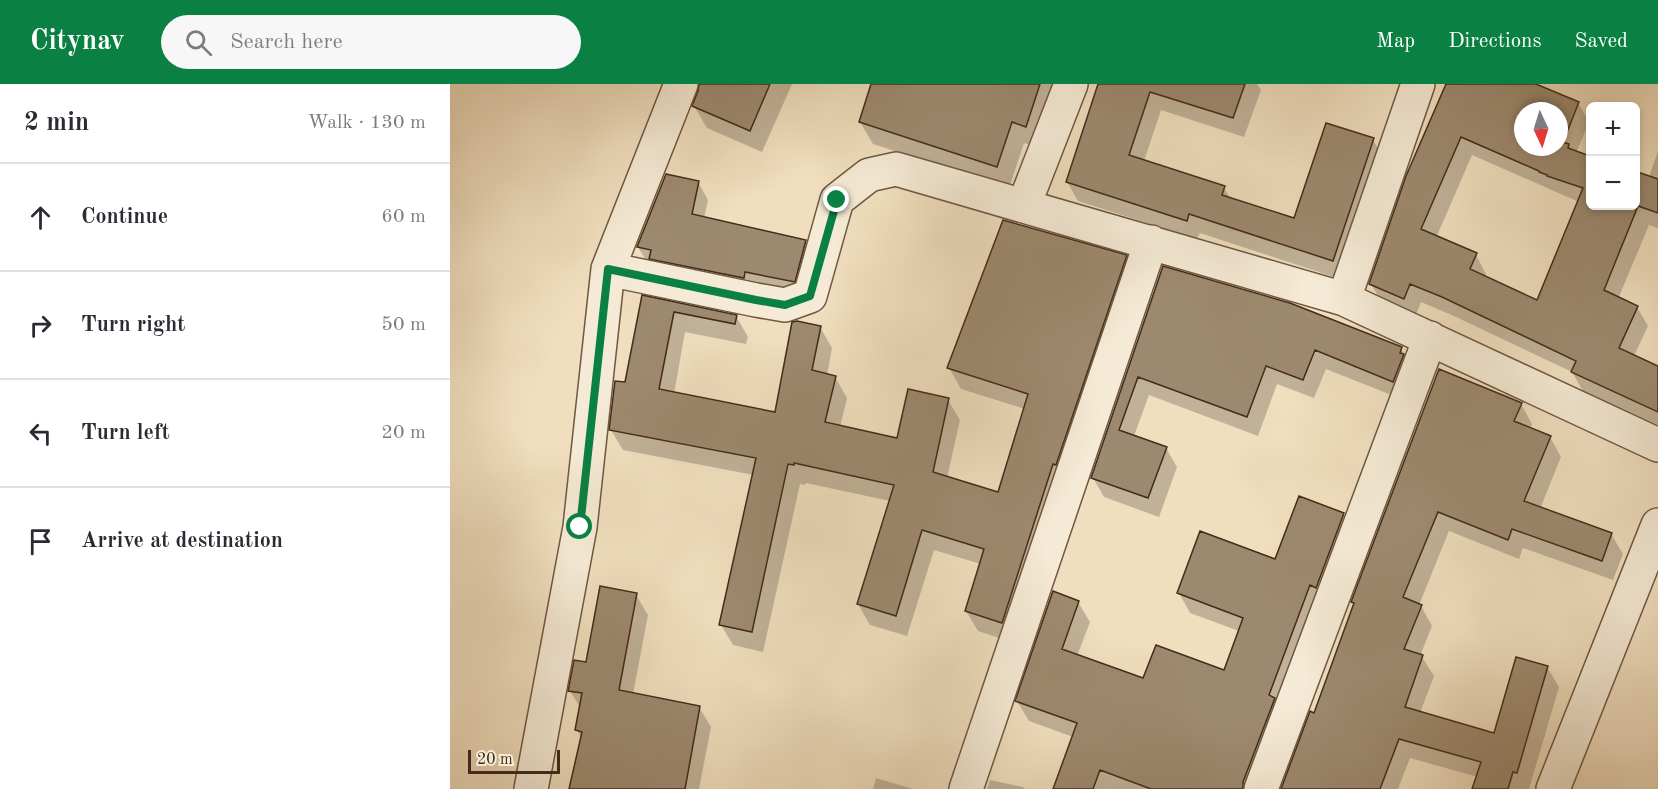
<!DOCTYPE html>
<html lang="en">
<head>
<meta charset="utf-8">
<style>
  :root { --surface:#fff; --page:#f7f7f7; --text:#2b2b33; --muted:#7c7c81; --line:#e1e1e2; --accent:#0b8043 }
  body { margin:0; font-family:"Old Standard TT",serif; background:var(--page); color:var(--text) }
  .controls { position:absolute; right:18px; top:18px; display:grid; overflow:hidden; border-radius:9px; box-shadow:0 3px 9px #0003 }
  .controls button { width:54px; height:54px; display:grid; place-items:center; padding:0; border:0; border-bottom:2px solid var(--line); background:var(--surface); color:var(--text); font:30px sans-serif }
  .compass { position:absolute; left:1064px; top:18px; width:54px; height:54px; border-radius:50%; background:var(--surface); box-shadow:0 3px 9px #0003; rotate:176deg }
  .scale { position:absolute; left:18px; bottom:15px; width:92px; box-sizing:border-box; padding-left:6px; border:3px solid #432c19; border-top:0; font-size:16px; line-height:21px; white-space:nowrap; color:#432c19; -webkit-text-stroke:4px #f5ead5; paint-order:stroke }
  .stop { position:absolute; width:18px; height:18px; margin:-14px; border:4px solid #0b8043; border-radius:50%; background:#fff }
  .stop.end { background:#0b8043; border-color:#fff; box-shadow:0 2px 6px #0008 }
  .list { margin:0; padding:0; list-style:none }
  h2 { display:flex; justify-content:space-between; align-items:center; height:78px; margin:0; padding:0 24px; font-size:26px }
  h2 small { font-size:20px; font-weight:400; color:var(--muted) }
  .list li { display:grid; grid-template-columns:39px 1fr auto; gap:18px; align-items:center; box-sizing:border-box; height:108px; padding:0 24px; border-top:2px solid var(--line) }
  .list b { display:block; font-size:22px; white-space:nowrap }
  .list em { font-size:20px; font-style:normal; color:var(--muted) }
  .icon { flex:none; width:33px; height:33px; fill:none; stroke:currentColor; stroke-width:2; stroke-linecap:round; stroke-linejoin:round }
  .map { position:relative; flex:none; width:1208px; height:705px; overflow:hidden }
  header { display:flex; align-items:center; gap:36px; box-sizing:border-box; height:84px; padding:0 30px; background:var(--accent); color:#fff }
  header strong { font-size:28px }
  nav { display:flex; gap:33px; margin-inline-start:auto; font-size:21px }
  .search { width:420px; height:54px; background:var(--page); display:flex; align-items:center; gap:15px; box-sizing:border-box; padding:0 21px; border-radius:33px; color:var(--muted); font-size:22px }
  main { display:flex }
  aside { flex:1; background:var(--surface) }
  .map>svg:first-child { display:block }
  .shadow { fill:#0003; fill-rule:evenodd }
  .building { fill:#9d896f; stroke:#432c19; stroke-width:1.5; fill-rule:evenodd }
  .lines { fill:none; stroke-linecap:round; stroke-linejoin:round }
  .minor-casing { stroke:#6e5842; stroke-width:36 }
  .minor { stroke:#f5ead5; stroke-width:33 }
  .route { stroke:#0b8043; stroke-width:8 }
</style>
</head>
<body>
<header>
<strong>Citynav</strong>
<div class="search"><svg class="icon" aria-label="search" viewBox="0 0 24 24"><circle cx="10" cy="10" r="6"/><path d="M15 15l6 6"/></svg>Search here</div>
<nav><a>Map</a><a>Directions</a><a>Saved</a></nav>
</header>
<main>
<aside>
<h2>2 min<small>Walk · 130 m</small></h2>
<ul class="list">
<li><svg class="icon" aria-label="ahead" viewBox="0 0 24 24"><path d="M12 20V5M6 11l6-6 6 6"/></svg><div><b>Continue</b></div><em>60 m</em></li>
<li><svg class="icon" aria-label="right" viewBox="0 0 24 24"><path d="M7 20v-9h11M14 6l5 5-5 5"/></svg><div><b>Turn right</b></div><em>50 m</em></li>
<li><svg class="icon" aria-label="left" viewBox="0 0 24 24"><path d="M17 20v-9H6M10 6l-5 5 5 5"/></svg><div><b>Turn left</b></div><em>20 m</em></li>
<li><svg class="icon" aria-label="arrive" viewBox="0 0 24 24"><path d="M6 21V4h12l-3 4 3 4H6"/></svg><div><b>Arrive at destination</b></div></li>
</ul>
</aside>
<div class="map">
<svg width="1208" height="705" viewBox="0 0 1208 705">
  <rect width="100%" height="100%" fill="#f0debe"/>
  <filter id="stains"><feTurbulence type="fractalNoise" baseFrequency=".00333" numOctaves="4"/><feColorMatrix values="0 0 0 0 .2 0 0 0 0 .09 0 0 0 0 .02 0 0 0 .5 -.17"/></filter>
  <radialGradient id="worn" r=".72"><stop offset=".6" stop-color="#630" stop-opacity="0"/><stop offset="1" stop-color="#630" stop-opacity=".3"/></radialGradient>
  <path class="shadow" d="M251,0H342L312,68L257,44L244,22Z
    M423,0H609L588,63L574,59L559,104L423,60L410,38Z
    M649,0H807L811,6L794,53L711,26L694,77L774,104L781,115L845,136L923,56L934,75L893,196L750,149L747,155L628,117L617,98Z
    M996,0H1082L1128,19L1139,38L1126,69L1140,74V122H1186L1199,93L1208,67V144L1199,141L1168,215L1187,223L1198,242L1184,272L1208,283V341L1133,307L1122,288L1004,232L971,218L965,233L932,219L921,200L995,5ZM1073,27H1109V63H1073ZM1022,71L1129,118L1088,218L1035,193L1036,190L1026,171L986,154Z
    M248,98L258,116L254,135L355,157L365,175L354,214L198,180L188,163Z
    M676,173L688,193L564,559L528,547L516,527L531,480L484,466L457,552L420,541L408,520L440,417L356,399L355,401L350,400L313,568L283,561L271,541L304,391L173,366L161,346L176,300L193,213L286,232L298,253L296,260L235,248L224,310L326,329L370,243L382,264L377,291L385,293L397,314L390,343L448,356L498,316L510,336L497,394L549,410L575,325L511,305L499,284Z
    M714,184L951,265L962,284L954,316L876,285L864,314L827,300L808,352L699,311L684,352L716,364L727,383L709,433L654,413L643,394Z
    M1071,320L1082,340L1080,345L1100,353L1111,373L1090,425L1161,450L1173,470L1163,496L1073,464L1069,475L999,447L969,521L971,522L982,542L970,572L972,573L984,592L970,629L1045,651L1097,583L1109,603L1079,705H1024L1028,693L960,674L948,705H833L865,631L905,522L903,518Z
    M893,430L905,450L809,705H604L623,653L579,637L567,617L628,518L640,538L627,572L694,596L774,588L789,547L740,529L729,509L826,477Z
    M186,511L198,531L183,610L249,623L261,643L249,705H121L132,655L127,646L131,625L120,607L137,579Z
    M426,694L463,705H423Z
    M540,696L573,703L575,705H537Z"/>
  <path class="building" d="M249,0H320L300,47L242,22L248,7Z
    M421,0H590L576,43L562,38L547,83L409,38Z
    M648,0H795L783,34L700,8L679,71L775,102L772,111L844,134L876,39L924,54L883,177L739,130L737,137L616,98Z
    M996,0H1086L1129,18L1113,58L1119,60L1118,64L1140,72V122H1185V87L1208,95V129L1188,122L1154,206L1188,222L1169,264L1208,282V328L1121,288L1126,277L992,213L960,200L954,215L919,200L956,92ZM1073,27H1109V63H1073ZM1011,53L1089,87V88L1097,91V92L1133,104L1087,216L1020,185L1027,169L971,145Z
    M216,90L249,97L242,130L356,156L345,198L295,188L294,194L199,175L201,166L187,163Z
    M553,136L677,171L606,381L603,380L552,539L515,527L534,465L472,446L446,532L407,520L444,401L344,379V381L338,380L302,548L269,541L306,374L159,346L165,297L175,298L192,211L287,231L285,240L224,228L209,305L325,328L342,238L347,237L371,242L362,286L386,292L375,338L447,354L458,305L499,314L483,388L548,408L578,310L497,284Z
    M713,182L840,219L952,263L950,269L954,270L943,298L865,266L853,296L816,282L797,333L688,293L669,346L717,363L698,414L641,394Z
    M989,285L1072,319L1064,337L1101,352L1074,417L1162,449L1152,477L1062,445L1058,456L988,428L953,513L972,521L954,565L973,571L955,623L1044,649L1066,573L1098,582L1067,689L1063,688L1058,705H1022L1031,678L949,655L930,705H831L860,627L864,629L904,519L901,518Z
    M849,412L894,429L866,504L860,501L819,611L825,614L793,698V705H701L650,686L643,705H603L627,639L565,617L603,507L629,517L612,565L693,594L706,561L774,586L793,534L727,509L750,447L825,475Z
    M150,502L187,509L169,606L250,622L235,705H119L132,648L125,646L132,609L118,607L124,576L136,578Z"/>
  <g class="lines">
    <defs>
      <path id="minor" d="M574,121L621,0
        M158,185L306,216L335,221L360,212L387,116L419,91L446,85L894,215L1208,361
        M894,215L968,0
        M81,705L130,443L158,185L231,0
        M516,705L701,158
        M811,705L980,254
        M1103,705L1208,441"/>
    </defs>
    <use href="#minor" class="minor-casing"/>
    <use href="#minor" class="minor"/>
  </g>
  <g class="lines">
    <path class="route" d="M130,443L158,185L306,216L335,221L360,212L387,116"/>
  </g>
  <rect width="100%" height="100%" filter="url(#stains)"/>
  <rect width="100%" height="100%" fill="url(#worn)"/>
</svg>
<div class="controls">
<button>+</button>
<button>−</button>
</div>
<svg class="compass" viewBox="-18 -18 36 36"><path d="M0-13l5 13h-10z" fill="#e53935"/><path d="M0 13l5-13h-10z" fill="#7c7c81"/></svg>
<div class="scale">20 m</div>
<div class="stop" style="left:130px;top:443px"></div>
<div class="stop end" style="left:387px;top:116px"></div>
</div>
</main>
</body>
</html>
